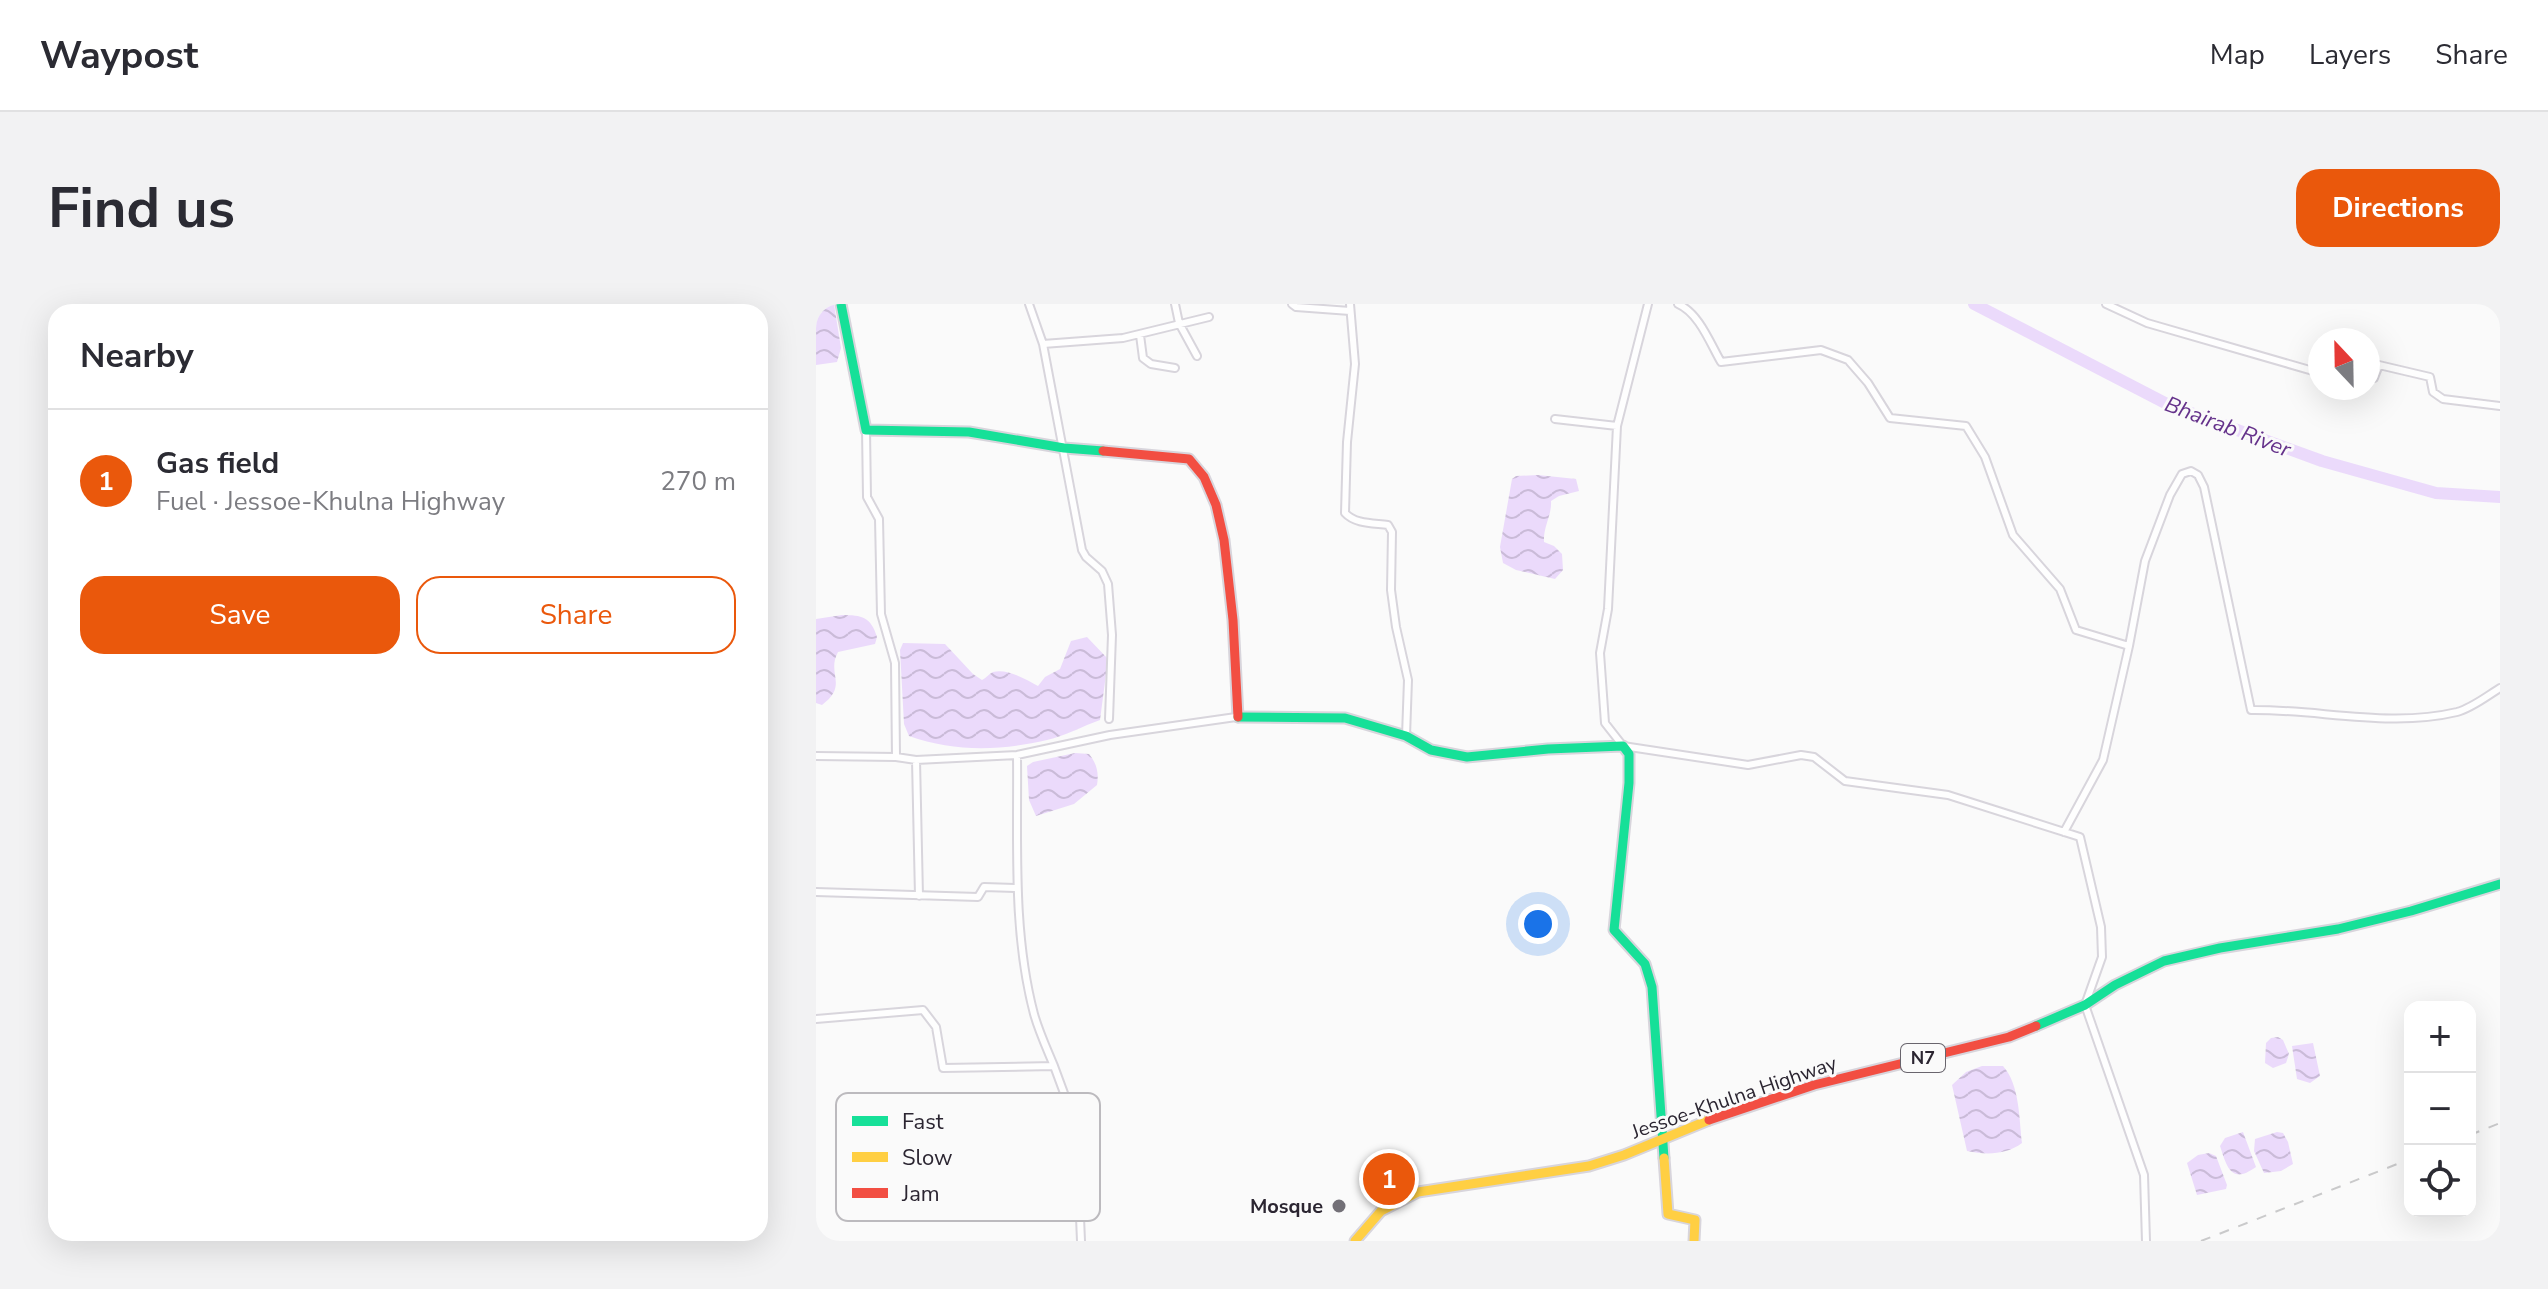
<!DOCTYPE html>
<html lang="en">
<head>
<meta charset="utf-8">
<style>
  :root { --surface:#fff; --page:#f2f2f3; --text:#2b2b33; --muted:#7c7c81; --line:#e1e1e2; --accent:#ea580c }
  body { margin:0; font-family:"Nunito Sans",sans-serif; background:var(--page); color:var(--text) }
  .controls { position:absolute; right:24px; bottom:24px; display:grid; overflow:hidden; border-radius:16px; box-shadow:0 8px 32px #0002 }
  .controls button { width:72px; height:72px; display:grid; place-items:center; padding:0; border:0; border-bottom:2px solid var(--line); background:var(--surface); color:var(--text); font:40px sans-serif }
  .compass { position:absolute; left:1492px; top:24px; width:72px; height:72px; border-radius:50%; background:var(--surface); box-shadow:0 8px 32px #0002; rotate:338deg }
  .you { position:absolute; left:722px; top:620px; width:28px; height:28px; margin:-20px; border:6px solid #fff; border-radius:50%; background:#1a73e8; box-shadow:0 0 0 12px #1a73e833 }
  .badge { display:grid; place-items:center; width:52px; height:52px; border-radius:50%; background:var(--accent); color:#fff; font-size:26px; font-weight:700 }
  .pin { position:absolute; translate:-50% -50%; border:4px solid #fff; box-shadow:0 2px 8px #0006 }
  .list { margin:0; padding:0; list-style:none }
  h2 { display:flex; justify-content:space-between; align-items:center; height:104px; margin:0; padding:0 32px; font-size:34px }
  h2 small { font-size:26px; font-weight:400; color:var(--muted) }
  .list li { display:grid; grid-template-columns:52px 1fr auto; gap:24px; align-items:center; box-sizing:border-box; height:144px; padding:0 32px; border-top:2px solid var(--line) }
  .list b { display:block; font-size:30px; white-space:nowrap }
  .list p { margin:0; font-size:26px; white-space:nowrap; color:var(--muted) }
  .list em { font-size:26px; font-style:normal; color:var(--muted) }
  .actions { display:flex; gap:16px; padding:24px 32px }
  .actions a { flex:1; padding:18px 0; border:2px solid var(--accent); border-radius:24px; text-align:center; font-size:28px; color:var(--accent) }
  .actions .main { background:var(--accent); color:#fff }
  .icon { flex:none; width:44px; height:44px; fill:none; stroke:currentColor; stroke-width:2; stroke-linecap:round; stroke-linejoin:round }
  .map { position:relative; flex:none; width:1684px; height:937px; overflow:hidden; border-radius:24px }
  header { display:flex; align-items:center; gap:48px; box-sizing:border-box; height:112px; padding:0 40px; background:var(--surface); border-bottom:2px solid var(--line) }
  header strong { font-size:38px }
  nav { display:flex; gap:44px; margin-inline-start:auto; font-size:28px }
  .intro { display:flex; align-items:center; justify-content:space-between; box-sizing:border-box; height:192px; padding:0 48px }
  h1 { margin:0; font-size:56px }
  .button { padding:20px 36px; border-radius:24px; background:var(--accent); color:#fff; font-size:28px; font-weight:700 }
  main { display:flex; gap:48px; padding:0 48px }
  aside { flex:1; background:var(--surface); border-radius:24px; box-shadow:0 8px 32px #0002 }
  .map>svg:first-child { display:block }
  .water { fill:url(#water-waves) }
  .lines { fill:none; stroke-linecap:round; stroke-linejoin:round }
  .river { stroke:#ebdafb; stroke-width:12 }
  .street-casing { stroke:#d8d5dc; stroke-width:10 }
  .fast-casing { stroke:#d8d5dc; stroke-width:13 }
  .slow-casing { stroke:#d8d5dc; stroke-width:13 }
  .jam-casing { stroke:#d8d5dc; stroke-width:13 }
  .street { stroke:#fefefe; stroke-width:6 }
  .fast { stroke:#16e098; stroke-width:9 }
  .slow { stroke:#ffcf43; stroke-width:9 }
  .jam { stroke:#f24e42; stroke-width:9 }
  .rail { stroke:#cacacb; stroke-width:2; stroke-dasharray:10 10; stroke-linecap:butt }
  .poi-dot { fill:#737077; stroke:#fafafa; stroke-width:3 }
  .labels { text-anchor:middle; stroke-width:6; stroke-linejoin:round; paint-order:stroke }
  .shield { fill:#fafafa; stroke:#69656d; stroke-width:2 }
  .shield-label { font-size:18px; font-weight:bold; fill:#2b2531 }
  .street-label { font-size:20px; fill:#2b2531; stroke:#fafafa }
  .poi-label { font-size:20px; font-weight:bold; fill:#2b2531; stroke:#fafafa; text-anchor:end }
  .water-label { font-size:22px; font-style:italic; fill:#65328b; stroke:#fafafa }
  .key { fill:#fafafa; stroke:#bcbabe; stroke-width:2 }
  .key-label { font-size:22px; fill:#2b2531 }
</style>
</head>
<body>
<header>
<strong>Waypost</strong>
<nav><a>Map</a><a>Layers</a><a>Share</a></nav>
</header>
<div class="intro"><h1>Find us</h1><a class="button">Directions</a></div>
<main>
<aside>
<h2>Nearby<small></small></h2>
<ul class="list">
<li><span class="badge">1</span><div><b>Gas field</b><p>Fuel · Jessoe-Khulna Highway</p></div><em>270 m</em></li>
</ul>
<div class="actions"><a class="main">Save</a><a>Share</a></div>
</aside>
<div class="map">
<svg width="1684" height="937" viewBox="0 0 1684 937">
  <defs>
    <pattern id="water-waves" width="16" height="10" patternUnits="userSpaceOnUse" patternTransform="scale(2)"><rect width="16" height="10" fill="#ebdafb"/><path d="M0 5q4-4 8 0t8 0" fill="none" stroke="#cabbd8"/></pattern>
  </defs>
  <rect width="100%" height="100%" fill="#fafafa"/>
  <path class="water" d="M0,0H18L25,44L21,58L0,61Z
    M722,171L760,175L763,187L743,192L735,197C736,211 727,223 728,238L738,242L746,250L747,266L739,275L700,266L687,259L684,243L696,175L700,172Z
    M26,311C46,311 55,313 61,333L59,340L22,348C10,370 33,381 6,401L0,399V315Z
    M271,333L292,355L284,416C267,422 249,432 231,436C184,447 138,448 93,432L88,420L84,346L87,339L129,340L157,370L166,376C170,374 173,370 177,368C191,364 211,376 222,382L229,373L244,365L255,337Z
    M259,449L273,450C281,460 283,469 281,481L258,500L220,512L213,496L211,462L217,458Z
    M1462,733L1467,736L1473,750L1470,759L1457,764L1449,759L1450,739L1455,734Z
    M1497,739L1504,772L1494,779L1481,775L1476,742Z
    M1166,762H1187C1204,781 1203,815 1206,839C1190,851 1170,851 1151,847L1136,781L1150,768Z
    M1427,828L1440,863C1415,881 1411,863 1404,842L1409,834Z
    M1461,828L1467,829L1472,838L1477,860L1465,867L1448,869L1438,847L1439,835Z
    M1393,849L1400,852L1411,881L1410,885L1381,891L1371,859L1382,851Z"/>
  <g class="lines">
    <path class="river" d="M1158,0L1353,101L1506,157L1620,189L1684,193"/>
    <defs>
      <path id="street" d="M213,0L227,40L266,246L270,253L286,267L292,280L296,331L293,415
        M359,0L363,19L381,52
        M476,0L480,3L534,7
        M534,0L539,60L531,138L529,209C539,220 557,219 572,221L576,228L575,286L580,323L592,376L590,432
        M832,0L801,122L792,305L784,349L789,419L807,442L932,461L985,451L998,453L1029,477L1132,491L1264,533L1285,623L1286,653L1269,701L1328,871L1330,937
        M862,0C883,9 894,39 905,58L1005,46L1032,56L1052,79L1074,114L1150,122L1169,153L1197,231L1244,285L1260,326L1313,342
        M1290,0L1331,19L1504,69
        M324,31L327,54L335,60L359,64
        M227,40L307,34L393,13
        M1552,74H1558L1563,61L1614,73L1617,88L1627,95L1684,102
        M739,115L801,122
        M50,126L51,193L63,215L65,310L79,359L80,453
        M201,451C202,537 196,627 218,710C223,728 231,745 238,762
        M0,452L80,453L100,456L201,451L294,431L420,413
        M100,456L103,592
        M1248,528L1287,456L1313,342L1329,257L1354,191L1366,170L1375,167L1382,171L1388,183L1435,406C1502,405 1574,424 1641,408C1656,404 1671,392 1684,384
        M0,588L162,593L168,583L199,584
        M0,715L107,706L120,723L127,764L238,762L252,800L262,865L265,937"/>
      <path id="fast" d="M25,0L50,126L153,128L248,144L287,147
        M422,413L529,414L590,432L615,446L651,453L732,445L807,442L813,450V479L798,626L829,660L836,683L848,854
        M1220,722L1269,701L1299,681L1348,657L1404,644L1522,625L1595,607L1684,580"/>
      <path id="slow" d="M848,854L852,910L879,916L878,937
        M539,937L565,907L602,888L773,862L808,851L893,816"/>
      <path id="jam" d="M287,147L373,155L388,173L400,201L408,236L417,316L422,413
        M893,816L998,781L1193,733L1220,722"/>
    </defs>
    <use href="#street" class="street-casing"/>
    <use href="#fast" class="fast-casing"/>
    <use href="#slow" class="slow-casing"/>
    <use href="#jam" class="jam-casing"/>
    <use href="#street" class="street"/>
    <use href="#fast" class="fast"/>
    <use href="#slow" class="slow"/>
    <use href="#jam" class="jam"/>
    <path class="rail" d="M1654,831L1684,819
      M1385,937L1594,855"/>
  </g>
  <circle class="poi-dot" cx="523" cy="902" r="8"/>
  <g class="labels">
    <rect class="shield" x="1085" y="740" width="44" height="28" rx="6"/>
    <g class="shield-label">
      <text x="1107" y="760">N7</text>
    </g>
    <g class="street-label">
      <text transform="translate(918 793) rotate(-19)" y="7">Jessoe-Khulna Highway</text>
    </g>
    <g class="poi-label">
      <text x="507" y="909">Mosque</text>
    </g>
    <g class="water-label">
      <text transform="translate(1412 122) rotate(21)" y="8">Bhairab River</text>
    </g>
  </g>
  <rect x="20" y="789" width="264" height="128" rx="12" class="key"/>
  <rect x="36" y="812" width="36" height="10" fill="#16e098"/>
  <rect x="36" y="848" width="36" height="10" fill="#ffcf43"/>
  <rect x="36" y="884" width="36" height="10" fill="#f24e42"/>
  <g class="key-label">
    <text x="86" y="825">Fast</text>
    <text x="86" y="861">Slow</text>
    <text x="86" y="897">Jam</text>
  </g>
</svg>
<div class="controls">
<button>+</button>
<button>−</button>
<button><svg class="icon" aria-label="locate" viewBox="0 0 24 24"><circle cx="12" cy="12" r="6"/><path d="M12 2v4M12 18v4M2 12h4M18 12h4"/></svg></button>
</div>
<svg class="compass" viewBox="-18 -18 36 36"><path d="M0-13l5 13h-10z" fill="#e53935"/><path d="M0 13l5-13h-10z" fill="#7c7c81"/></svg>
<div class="you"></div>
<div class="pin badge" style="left:573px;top:875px">1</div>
</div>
</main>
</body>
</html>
